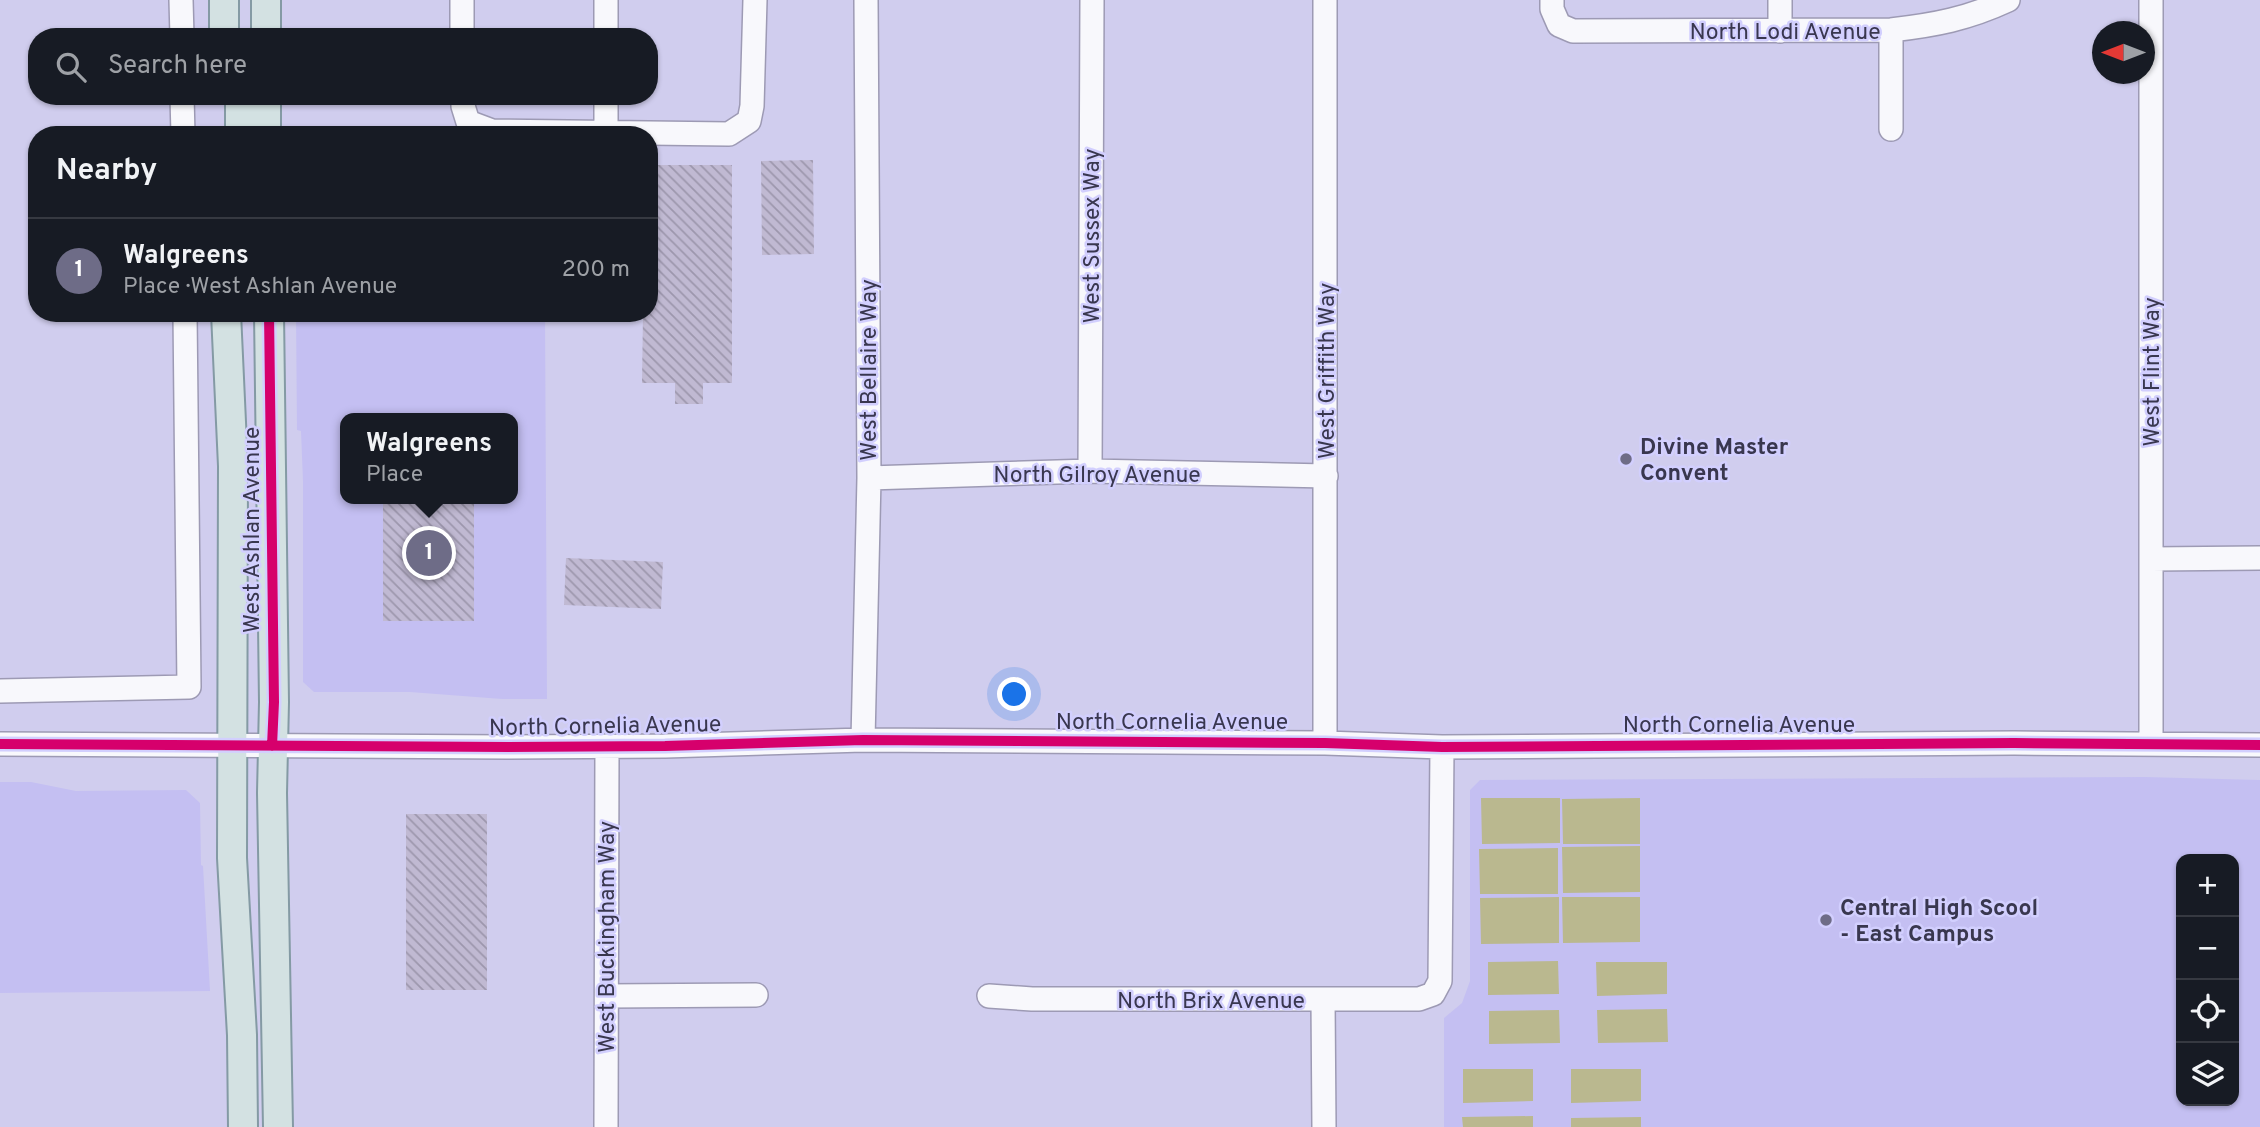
<!DOCTYPE html>
<html lang="en">
<head>
<meta charset="utf-8">
<style>
  :root { --surface:#171b24; --page:#20242c; --text:#f1f3f6; --muted:#9ea1a6; --line:#363941; --accent:#6e6c87 }
  body { margin:0; font-family:Overpass,sans-serif; background:var(--page); color:var(--text) }
  .controls { position:absolute; right:21px; bottom:21px; display:grid; overflow:hidden; border-radius:14px; box-shadow:0 2px 5px #0004 }
  .controls button { width:63px; height:63px; display:grid; place-items:center; padding:0; border:0; border-bottom:2px solid var(--line); background:var(--surface); color:var(--text); font:35px sans-serif }
  .compass { position:absolute; left:2092px; top:21px; width:63px; height:63px; border-radius:50%; background:var(--surface); box-shadow:0 2px 5px #0004; rotate:270deg }
  .you { position:absolute; left:1015px; top:695px; width:24px; height:24px; margin:-18px; border:5px solid #fff; border-radius:50%; background:#1a73e8; box-shadow:0 0 0 10px #1a73e833 }
  .badge { display:grid; place-items:center; width:46px; height:46px; border-radius:50%; background:var(--accent); color:#fff; font-size:23px; font-weight:700 }
  .pin { position:absolute; translate:-50% -50%; border:4px solid #fff; box-shadow:0 2px 7px #0006 }
  .popup { position:absolute; left:340px; top:413px; width:178px; height:91px; box-sizing:border-box; display:grid; place-content:center; border-radius:14px; background:var(--surface); filter:drop-shadow(0 2px 5px #0005); font-size:23px; white-space:nowrap; color:var(--muted) }
  .popup b { font-size:26px; color:var(--text) }
  .popup::after { content:''; position:absolute; left:50%; top:100%; margin-left:-14px; border:14px solid transparent; border-top-color:var(--surface) }
  .list { margin:0; padding:0; list-style:none }
  h2 { display:flex; justify-content:space-between; align-items:center; height:91px; margin:0; padding:0 28px; font-size:30px }
  h2 small { font-size:23px; font-weight:400; color:var(--muted) }
  .list li { display:grid; grid-template-columns:46px 1fr auto; gap:21px; align-items:center; box-sizing:border-box; height:105px; padding:0 28px; border-top:2px solid var(--line) }
  .list b { display:block; font-size:26px; white-space:nowrap }
  .list p { margin:0; font-size:23px; white-space:nowrap; color:var(--muted) }
  .list em { font-size:23px; font-style:normal; color:var(--muted) }
  .icon { flex:none; width:38px; height:38px; fill:none; stroke:currentColor; stroke-width:2; stroke-linecap:round; stroke-linejoin:round }
  .map { position:relative; flex:none; width:2260px; height:1127px; overflow:hidden }
  .search { position:absolute; background:var(--surface); box-shadow:0 2px 5px #0004; left:28px; top:28px; width:630px; height:77px; display:flex; align-items:center; gap:18px; box-sizing:border-box; padding:0 24px; border-radius:28px; color:var(--muted); font-size:26px }
  .panel { position:absolute; background:var(--surface); box-shadow:0 2px 5px #0004; left:28px; top:126px; width:630px; height:196px; border-radius:28px }
  .map>svg:first-child { display:block }
  .built { fill:#c4bff2; fill-rule:evenodd }
  .green { fill:#bab88f }
  .building { fill:url(#building-back-hatch) }
  .lines { fill:none; stroke-linecap:round; stroke-linejoin:round }
  .minor-casing { stroke:#9d9ab4; stroke-width:26 }
  .major-casing { stroke:#849aa4; stroke-width:32 }
  .minor { stroke:#f8f8fc; stroke-width:23 }
  .major { stroke:#d3e1e2; stroke-width:28 }
  .cycleway-casing { stroke:#d2cffe; stroke-width:15 }
  .cycleway { stroke:#d6006c; stroke-width:10 }
  .poi-dot { fill:#6e6c87; stroke:#d2cffe; stroke-width:2.5 }
  .labels { text-anchor:middle; stroke-width:5; stroke-linejoin:round; paint-order:stroke }
  .street-label { font-size:23px; fill:#39374f; stroke:#d2cffe }
  .poi-label { font-size:23px; font-weight:bold; fill:#39374f; stroke:#d2cffe; text-anchor:start }
</style>
</head>
<body>
<div class="map">
<svg width="2260" height="1127" viewBox="0 0 2260 1127">
  <defs>
    <pattern id="building-back-hatch" width="6" height="6" patternUnits="userSpaceOnUse" patternTransform="scale(1.75)"><rect width="6" height="6" fill="#c0b9d2"/><path d="M-1 5l2 2M0 0l6 6M5-1l2 2" fill="none" stroke="#9d97ad"/></pattern>
  </defs>
  <rect width="100%" height="100%" fill="#d0cdee"/>
  <path class="built" d="M296,313H545L547,699H502L410,692H314L303,682V481L301,431L297,430ZM345,418H513V499H345Z
    M2144,777L2260,780V1127H1444V1018L1462,1003L1470,981V790L1480,780ZM2181,859H2234V1101H2181Z
    M0,782H31L76,791L186,790L200,803L201,865L203,866L210,991L0,993Z"/>
  <path class="green" d="M1481,798H1560V843L1482,844Z
    M1640,798V844H1563L1562,799Z
    M1640,846V892L1563,893L1562,847Z
    M1558,848V894H1480L1479,849Z
    M1559,897V943L1481,944L1480,898Z
    M1562,897H1640V942L1563,943Z
    M1558,961L1559,994L1488,995V962Z
    M1596,962H1667V994L1597,996Z
    M1667,1009L1668,1042L1598,1043L1597,1010Z
    M1559,1010L1560,1043L1489,1044V1011Z
    M1463,1069H1533V1101L1463,1103Z
    M1571,1069H1641V1101L1571,1103Z
    M1533,1116V1127H1463L1462,1117Z
    M1641,1117V1127H1571V1118Z"/>
  <path class="building" d="M813,160L814,254L762,255L761,161Z
    M649,165H732V383H703V404H675V383H642L643,313H649Z
    M383,499H474V621H383Z
    M566,558L663,562L661,609L564,605Z
    M406,814H487V990H406Z"/>
  <g class="lines">
    <defs>
      <path id="minor" d="M181,0L182,37
        M462,0V37
        M1325,0V743
        M1552,0V9L1559,25L1573,31L1891,30C1935,25 1967,19 2008,0
        M1891,30V129
        M1780,31V0
        M606,37V0
        M182,96L183,135
        M463,96V106L468,122L492,131L729,134L749,121L752,106L755,0
        M606,132V96
        M1090,471L1092,0
        M869,478L1090,471L1326,476
        M2151,559L2260,558
        M0,691L189,687L185,313
        M863,740L869,478L866,0
        M0,744L508,747L665,746L863,740L1325,743L1442,747L2014,743L2260,745
        M2151,744V0
        M607,996L756,995
        M989,996L1032,999H1419L1433,994L1440,981L1442,747
        M1323,1000L1324,1127
        M606,1127L607,746"/>
      <path id="major" d="M224,0V37
        M266,0V37
        M240,96V135
        M266,96V135
        M226,313L233,466L232,858L242,1035L243,1127
        M269,313L274,702L272,793L278,1127"/>
    </defs>
    <use href="#minor" class="minor-casing"/>
    <use href="#major" class="major-casing"/>
    <use href="#minor" class="minor"/>
    <use href="#major" class="major"/>
    <defs>
      <path id="cycleway" d="M269,313L274,702L272,746
        M0,744L508,747L665,746L863,740L1325,743L1442,747L2014,743L2260,745"/>
    </defs>
    <use href="#cycleway" class="cycleway-casing"/>
    <use href="#cycleway" class="cycleway"/>
  </g>
  <g class="poi-dot">
    <circle cx="1626" cy="459" r="7"/>
    <circle cx="1826" cy="920" r="7"/>
  </g>
  <g class="labels">
    <g class="street-label">
      <text x="1785" y="39">North Lodi Avenue</text>
      <text transform="translate(1091 236) rotate(-90)" y="8">West Sussex Way</text>
      <text transform="translate(868 370) rotate(-90)" y="8">West Bellaire Way</text>
      <text transform="translate(1326 371) rotate(-90)" y="8">West Griffith Way</text>
      <text transform="translate(2151 372) rotate(-90)" y="8">West Flint Way</text>
      <text x="1097" y="482">North Gilroy Avenue</text>
      <text transform="translate(251 530) rotate(-90)" y="8">West Ashlan Avenue</text>
      <text x="1172" y="729">North Cornelia Avenue</text>
      <text x="1739" y="732">North Cornelia Avenue</text>
      <text transform="translate(605 725) rotate(-1)" y="8">North Cornelia Avenue</text>
      <text transform="translate(606 937) rotate(-90)" y="8">West Buckingham Way</text>
      <text x="1211" y="1008">North Brix Avenue</text>
    </g>
    <g class="poi-label">
      <text x="1640" y="454">Divine Master<tspan x="1640" dy="26">Convent</tspan></text>
      <text x="1840" y="915">Central High Scool<tspan x="1840" dy="26">- East Campus</tspan></text>
    </g>
  </g>
</svg>
<div class="controls">
<button>+</button>
<button>−</button>
<button><svg class="icon" aria-label="locate" viewBox="0 0 24 24"><circle cx="12" cy="12" r="6"/><path d="M12 2v4M12 18v4M2 12h4M18 12h4"/></svg></button>
<button><svg class="icon" aria-label="layers" viewBox="0 0 24 24"><path d="M12 4l9 5-9 5-9-5zM3 14l9 5 9-5"/></svg></button>
</div>
<svg class="compass" viewBox="-18 -18 36 36"><path d="M0-13l5 13h-10z" fill="#e53935"/><path d="M0 13l5-13h-10z" fill="#9ea1a6"/></svg>
<div class="you"></div>
<div class="pin badge" style="left:429px;top:553px">1</div>
<div class="popup"><b>Walgreens</b>Place</div>
<div class="search"><svg class="icon" aria-label="search" viewBox="0 0 24 24"><circle cx="10" cy="10" r="6"/><path d="M15 15l6 6"/></svg>Search here</div>
<section class="panel">
<h2>Nearby<small></small></h2>
<ul class="list">
<li><span class="badge">1</span><div><b>Walgreens</b><p>Place · West Ashlan Avenue</p></div><em>200 m</em></li>
</ul>
</section>
</div>
</body>
</html>
